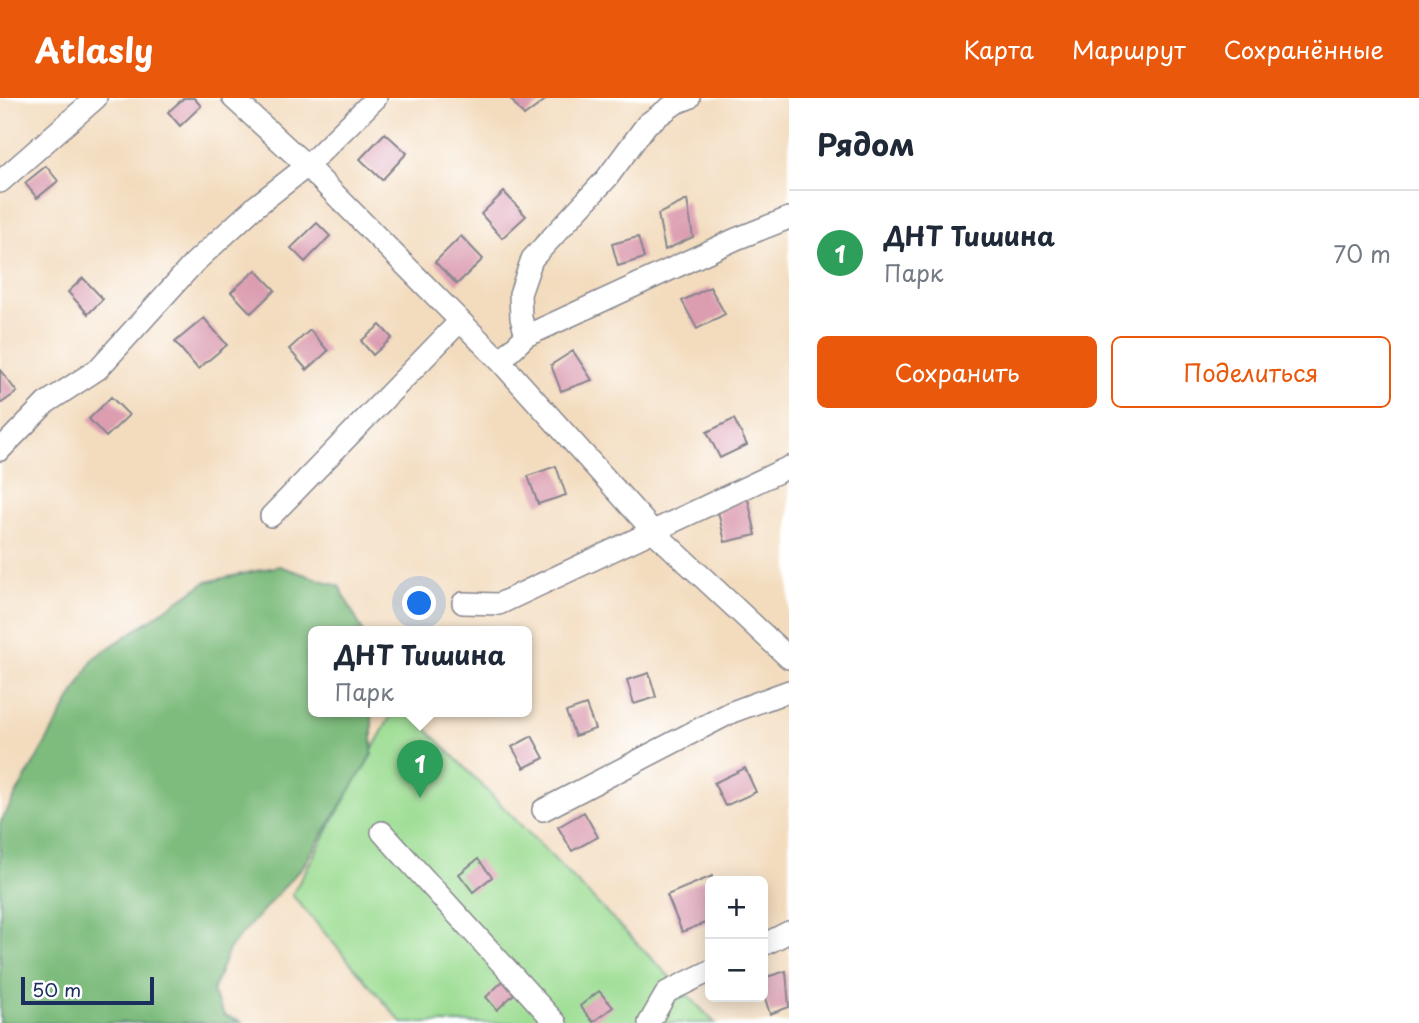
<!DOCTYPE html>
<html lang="ru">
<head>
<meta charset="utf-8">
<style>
  :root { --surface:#fff; --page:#f2f2f3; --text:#1f2937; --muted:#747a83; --line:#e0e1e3; --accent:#ea580c }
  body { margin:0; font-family:"Playpen Sans",sans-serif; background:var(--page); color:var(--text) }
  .controls { position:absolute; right:21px; bottom:21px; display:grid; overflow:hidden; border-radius:10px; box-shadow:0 4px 18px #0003 }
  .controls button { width:63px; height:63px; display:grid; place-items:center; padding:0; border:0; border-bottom:2px solid var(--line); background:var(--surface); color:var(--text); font:35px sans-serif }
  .scale { position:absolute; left:21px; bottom:18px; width:133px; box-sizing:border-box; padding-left:7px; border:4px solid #1b2f5e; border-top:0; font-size:19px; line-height:24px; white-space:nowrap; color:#1b2f5e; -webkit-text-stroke:5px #fff; paint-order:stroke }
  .you { position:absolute; left:420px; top:506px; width:24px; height:24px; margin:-18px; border:5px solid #fff; border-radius:50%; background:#1a73e8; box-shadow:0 0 0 10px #1a73e833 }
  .badge { display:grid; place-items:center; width:46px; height:46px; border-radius:50%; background:var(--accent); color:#fff; font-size:23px; font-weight:700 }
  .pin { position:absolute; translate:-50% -58px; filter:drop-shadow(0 2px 4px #0008) }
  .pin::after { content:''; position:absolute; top:37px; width:24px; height:21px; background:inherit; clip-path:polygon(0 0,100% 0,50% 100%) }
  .popup { position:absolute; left:308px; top:528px; width:224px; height:91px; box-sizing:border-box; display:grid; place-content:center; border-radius:10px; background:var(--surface); filter:drop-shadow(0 2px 5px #0005); font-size:23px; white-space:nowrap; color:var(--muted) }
  .popup b { font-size:26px; color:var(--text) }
  .popup::after { content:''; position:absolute; left:50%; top:100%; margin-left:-14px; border:14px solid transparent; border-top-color:var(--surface) }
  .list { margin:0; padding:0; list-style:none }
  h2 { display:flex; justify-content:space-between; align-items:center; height:91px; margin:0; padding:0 28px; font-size:30px }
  h2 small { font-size:23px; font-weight:400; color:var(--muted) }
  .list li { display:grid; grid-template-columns:46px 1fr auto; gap:21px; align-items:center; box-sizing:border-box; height:126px; padding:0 28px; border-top:2px solid var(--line) }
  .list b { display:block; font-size:26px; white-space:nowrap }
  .list p { margin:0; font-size:23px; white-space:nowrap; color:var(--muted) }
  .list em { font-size:23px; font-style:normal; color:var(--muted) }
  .actions { display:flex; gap:14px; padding:21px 28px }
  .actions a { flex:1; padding:16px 0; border:2px solid var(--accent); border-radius:10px; text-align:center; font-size:24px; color:var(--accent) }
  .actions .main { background:var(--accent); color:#fff }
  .map { position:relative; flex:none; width:789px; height:925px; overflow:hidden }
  header { display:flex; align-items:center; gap:42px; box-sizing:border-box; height:98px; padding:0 35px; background:var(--accent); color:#fff }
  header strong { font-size:33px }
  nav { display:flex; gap:38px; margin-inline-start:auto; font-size:24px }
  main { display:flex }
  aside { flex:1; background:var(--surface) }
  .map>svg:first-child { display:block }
  .green { fill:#9ddd93; stroke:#5c8678; stroke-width:2 }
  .forest { fill:#7ebc7d; stroke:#4c766e; stroke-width:2 }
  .building { fill:#dc9db1 }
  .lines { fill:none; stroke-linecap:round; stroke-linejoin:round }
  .minor-casing { stroke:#87868e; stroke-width:24 }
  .minor { stroke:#fff; stroke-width:21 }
</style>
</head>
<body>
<header>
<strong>Atlasly</strong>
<nav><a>Карта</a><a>Маршрут</a><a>Сохранённые</a></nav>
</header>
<main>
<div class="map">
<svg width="789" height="925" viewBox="0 0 789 925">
  <rect width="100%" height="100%" fill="#fff"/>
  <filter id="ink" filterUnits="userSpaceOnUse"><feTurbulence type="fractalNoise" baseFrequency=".0143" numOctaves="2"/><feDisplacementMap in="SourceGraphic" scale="14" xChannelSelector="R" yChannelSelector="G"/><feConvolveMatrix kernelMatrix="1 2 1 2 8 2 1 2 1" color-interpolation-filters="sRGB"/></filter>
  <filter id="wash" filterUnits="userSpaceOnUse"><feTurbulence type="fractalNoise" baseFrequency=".00686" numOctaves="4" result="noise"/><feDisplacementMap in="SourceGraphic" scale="28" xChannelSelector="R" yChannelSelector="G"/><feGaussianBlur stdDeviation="1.57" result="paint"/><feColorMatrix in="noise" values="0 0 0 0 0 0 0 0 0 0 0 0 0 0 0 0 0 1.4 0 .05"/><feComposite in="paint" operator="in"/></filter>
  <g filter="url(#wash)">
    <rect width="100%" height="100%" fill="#f3dcbe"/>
    <path class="green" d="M393,614H410L715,925H402L292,797Z"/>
    <path class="forest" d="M279,468L339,488L363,534H313V614H372V657L303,768L230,849L212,894L224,917L244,925H0V725L94,560L206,484Z"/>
    <g id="blocks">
      <path class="building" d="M184,0H194L201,8L180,28L168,14Z
        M510,0H548L524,18Z
        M385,35L407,55L382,82L360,61Z
        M46,68L58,83L37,100L25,85Z
        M504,94L526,118L502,140L481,116Z
        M687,102L693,139L665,152L658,116Z
        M317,125L330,138L305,164L291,150Z
        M461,138L483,161L457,186L435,164Z
        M638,139L644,160L618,168L612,146Z
        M256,172L275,192L251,215L231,194Z
        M83,180L103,201L88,216L68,194Z
        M710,189L725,216L697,231L682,203Z
        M204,220L227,247L198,271L175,244Z
        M380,227L392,240L373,257L361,243Z
        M310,232L328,253L307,272L289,251Z
        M573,253L592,282L561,293L551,267Z
        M0,272L17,294L0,306Z
        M111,299L129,317L106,339L89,321Z
        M734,321L747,347L720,360L707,334Z
        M556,368L566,397L538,406L528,378Z
        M748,401L756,437L725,444L717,409Z
        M649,575L656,599L634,606L627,582Z
        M586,607L595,631L575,638L566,614Z
        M532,638L544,660L524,670L512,649Z
        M745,670L756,694L725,708L714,685Z
        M584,714L598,739L572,753L558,729Z
        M478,761L492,779L473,794L459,776Z
        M712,778L710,823L682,834L667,797Z
        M786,873L789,909L770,916L763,894V880Z
        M503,883L514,896L497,912L486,899Z
        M599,893L613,909L593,924L580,908Z"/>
    </g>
  </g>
  <g filter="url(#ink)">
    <use href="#blocks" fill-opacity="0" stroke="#87868e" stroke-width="2"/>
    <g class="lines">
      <defs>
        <path id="minor" d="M233,0L307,68L500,263L652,432L789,560
          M0,84L96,0
          M526,238L521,220L520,196L532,161L607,80L647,26L676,5L689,0
          M500,263L526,238L736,141L789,120
          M0,352L46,305L98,271L194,165L256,108L307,68L376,0
          M271,418L460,223
          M463,505L499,506L789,369
          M543,712L732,614L789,593
          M382,734L556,925
          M763,847L789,834
          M649,925L667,894L710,873"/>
      </defs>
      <use href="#minor" class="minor-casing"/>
      <use href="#minor" class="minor"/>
    </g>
  </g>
</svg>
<div class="controls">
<button>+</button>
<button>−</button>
</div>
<div class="scale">50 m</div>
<div class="you"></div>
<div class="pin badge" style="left:420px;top:700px;background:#2e9e5b">1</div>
<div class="popup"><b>ДНТ Тишина</b>Парк</div>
</div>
<aside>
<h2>Рядом<small></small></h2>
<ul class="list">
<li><span class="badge" style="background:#2e9e5b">1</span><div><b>ДНТ Тишина</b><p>Парк</p></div><em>70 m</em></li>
</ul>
<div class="actions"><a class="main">Сохранить</a><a>Поделиться</a></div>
</aside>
</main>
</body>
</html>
